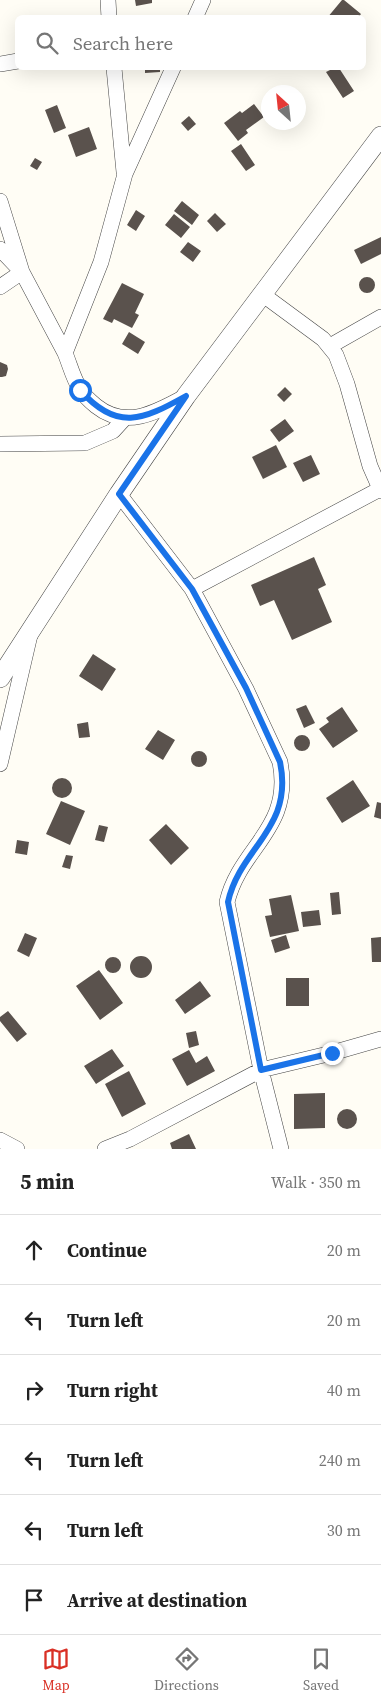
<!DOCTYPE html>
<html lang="en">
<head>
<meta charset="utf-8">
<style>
  :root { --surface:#fff; --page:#f2f2f2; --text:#222; --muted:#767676; --line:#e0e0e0; --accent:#d93025 }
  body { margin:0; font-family:"Source Serif 4",serif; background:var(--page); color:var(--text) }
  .compass { position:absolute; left:261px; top:85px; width:45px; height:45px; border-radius:50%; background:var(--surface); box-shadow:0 5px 20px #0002; rotate:333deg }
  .stop { position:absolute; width:15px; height:15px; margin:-11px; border:4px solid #1a73e8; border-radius:50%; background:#fff }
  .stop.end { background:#1a73e8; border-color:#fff; box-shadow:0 1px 5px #0008 }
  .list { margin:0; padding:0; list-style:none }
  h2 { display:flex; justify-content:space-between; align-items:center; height:65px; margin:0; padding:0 20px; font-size:21px }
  h2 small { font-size:16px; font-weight:400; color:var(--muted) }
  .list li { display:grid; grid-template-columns:32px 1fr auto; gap:15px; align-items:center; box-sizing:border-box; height:70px; padding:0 20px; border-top:1px solid var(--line) }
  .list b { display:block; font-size:19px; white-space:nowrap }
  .list em { font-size:16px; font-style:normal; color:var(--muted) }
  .icon { flex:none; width:28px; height:28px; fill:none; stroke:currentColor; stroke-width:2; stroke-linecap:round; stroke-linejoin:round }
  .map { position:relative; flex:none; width:381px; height:1149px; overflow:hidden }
  .search { position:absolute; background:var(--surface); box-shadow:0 5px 20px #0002; left:15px; right:15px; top:15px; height:55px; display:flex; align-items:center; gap:12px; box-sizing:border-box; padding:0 18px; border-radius:8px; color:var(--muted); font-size:19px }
  .sheet { height:485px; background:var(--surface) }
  nav { display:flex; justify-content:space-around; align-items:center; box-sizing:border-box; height:70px; border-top:1px solid var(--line); background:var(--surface); font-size:14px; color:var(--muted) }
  nav a { display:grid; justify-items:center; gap:2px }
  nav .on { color:var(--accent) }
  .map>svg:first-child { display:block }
  .building { fill:#5a524d }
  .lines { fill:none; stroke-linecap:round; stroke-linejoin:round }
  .minor-casing { stroke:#444; stroke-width:16 }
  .tertiary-casing { stroke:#444; stroke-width:20 }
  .minor { stroke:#fff; stroke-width:15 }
  .tertiary { stroke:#fff; stroke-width:19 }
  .route { stroke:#1a73e8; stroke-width:6 }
</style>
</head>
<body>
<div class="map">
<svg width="381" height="1149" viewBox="0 0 381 1149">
  <rect width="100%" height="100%" fill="#fffdf5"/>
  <path class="building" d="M135,0H152V3L136,6Z
    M342,0H344L361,14L358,18H327Z
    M145,68H160V72L145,73Z
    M334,68H339L354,91L343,98L326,72Z
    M254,104L264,117L246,130L248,133L238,141L224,123L240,111L242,113Z
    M57,105L66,128L54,133L45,110Z
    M189,116L196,124L188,131L181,123Z
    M89,127L97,149L76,157L68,135Z
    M241,144L255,165L246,171L231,151Z
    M35,158L42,162L37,170L30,166Z
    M182,201L199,215L192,225L174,211Z
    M136,210L145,216L136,231L127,225Z
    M215,213L226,224L217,232L207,221Z
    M174,214L190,227L181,238L165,225Z
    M381,237V254L361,264L354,250Z
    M188,242L201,251L193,262L180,252Z
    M359 285a8 8 0 1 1 16 0a8 8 0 1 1-16 0Z
    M122,283L144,294L135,313L139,315L132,328L114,319L112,323L103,319Z
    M129,332L145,342L138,354L122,344Z
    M0,362L7,365L8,369L6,376L2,377H0Z
    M285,387L292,394L284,402L277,395Z
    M285,419L294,431L279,442L270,430Z
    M276,445L287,467L263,479L252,457Z
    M311,455L320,474L303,482L293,463Z
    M314,557L326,585L318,589L332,622L292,640L274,600L260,606L251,585Z
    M93,654L116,669L102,691L79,676Z
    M306,705L315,723L304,728L296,709Z
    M342,707L358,731L333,748L319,729L329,722L326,718Z
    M88,722L90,737L79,738L77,724Z
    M158,730L175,740L163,760L145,749Z
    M294 743a8 8 0 1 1 16 0a8 8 0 1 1-16 0Z
    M191 759a8 8 0 1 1 16 0a8 8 0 1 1-16 0Z
    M52 788a10 10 0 1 1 20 0a10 10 0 1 1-20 0Z
    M353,780L370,806L342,823L326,798Z
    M61,801L85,811L70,845L46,834Z
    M377,802L381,803V819L374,817Z
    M166,824L189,848L171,865L149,840Z
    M99,825L108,827L104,842L95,840Z
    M17,840L29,842L27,855L15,853Z
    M66,855L73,856L70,869L62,867Z
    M339,892L341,914L332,915L330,893Z
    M291,895L299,931L270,937L265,916L272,915L269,899Z
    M319,910L321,925L303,927L301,912Z
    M25,933L37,938L29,957L17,951Z
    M286,935L290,948L275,953L271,940Z
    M381,937V962H372L371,938Z
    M130 967a11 11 0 1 1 22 0a11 11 0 1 1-22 0Z
    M105 965a8 8 0 1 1 16 0a8 8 0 1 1-16 0Z
    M99,970L123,1003L100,1020L76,986Z
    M286,978H309V1006H286Z
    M200,981L211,996L185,1014L175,1000Z
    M8,1011L27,1034L17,1042L0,1021V1017Z
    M196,1031L199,1045L189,1048L186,1033Z
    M112,1049L124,1066L96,1084L84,1066Z
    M189,1050L196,1063L207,1056L215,1071L187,1086L172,1059Z
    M129,1071L146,1104L122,1117L105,1084Z
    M325,1093V1128L294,1129V1094Z
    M337 1119a10 10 0 1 1 20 0a10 10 0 1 1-20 0Z
    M189,1134L196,1149H172L170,1143Z"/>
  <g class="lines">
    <defs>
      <path id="minor" d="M108,0L109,18
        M195,18L203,0
        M0,64L18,61
        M114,68L124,172
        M173,68L125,174L101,262L65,353C70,365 73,378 80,389C84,396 90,401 96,406C126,430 157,412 186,396
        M0,201L22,272L0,287
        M0,249L22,272L65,353
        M262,294L323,339L336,355L347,384L370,466L381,491
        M330,346L381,317
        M0,444L85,443L113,431L124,419
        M119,494L192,589L246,689L280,762C293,829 240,847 227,902L261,1070L281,1149
        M192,589L380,489
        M0,764L30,635
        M0,1140L17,1149
        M105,1149L130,1139L261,1070L332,1053L381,1039"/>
      <path id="tertiary" d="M0,678L119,494L186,396L381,136"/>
    </defs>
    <use href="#minor" class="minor-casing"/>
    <use href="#tertiary" class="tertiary-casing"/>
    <use href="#minor" class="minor"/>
    <use href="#tertiary" class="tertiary"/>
  </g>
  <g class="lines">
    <path class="route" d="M80,390C117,432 143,420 186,396L119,494L192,589L246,688L280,762C294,829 240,847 228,902L261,1070L332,1053"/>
  </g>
</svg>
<svg class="compass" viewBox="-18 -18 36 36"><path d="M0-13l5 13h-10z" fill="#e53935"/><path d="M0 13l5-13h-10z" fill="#767676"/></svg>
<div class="stop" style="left:80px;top:390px"></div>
<div class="stop end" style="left:332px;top:1053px"></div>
<div class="search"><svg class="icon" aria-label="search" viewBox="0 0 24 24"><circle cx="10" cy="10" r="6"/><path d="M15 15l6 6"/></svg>Search here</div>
</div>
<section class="sheet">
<h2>5 min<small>Walk · 350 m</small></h2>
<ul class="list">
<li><svg class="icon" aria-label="ahead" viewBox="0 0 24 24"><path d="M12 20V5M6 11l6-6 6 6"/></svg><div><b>Continue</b></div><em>20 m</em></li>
<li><svg class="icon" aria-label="left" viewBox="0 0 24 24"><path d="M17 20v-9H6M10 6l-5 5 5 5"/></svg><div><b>Turn left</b></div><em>20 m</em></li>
<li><svg class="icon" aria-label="right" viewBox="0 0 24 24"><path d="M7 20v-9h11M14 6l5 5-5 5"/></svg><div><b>Turn right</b></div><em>40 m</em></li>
<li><svg class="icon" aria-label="left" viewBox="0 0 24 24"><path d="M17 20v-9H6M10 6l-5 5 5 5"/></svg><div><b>Turn left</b></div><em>240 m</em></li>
<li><svg class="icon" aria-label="left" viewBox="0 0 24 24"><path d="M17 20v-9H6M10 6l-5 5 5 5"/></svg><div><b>Turn left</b></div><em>30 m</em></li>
<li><svg class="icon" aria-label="arrive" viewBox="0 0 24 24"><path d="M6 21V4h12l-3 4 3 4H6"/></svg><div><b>Arrive at destination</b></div></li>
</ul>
</section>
<nav>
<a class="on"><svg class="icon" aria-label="map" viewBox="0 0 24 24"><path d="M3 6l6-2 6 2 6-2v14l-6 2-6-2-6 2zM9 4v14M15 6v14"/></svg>Map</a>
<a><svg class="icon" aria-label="directions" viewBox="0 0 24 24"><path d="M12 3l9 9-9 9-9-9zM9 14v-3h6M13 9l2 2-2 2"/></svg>Directions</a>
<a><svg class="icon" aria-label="saved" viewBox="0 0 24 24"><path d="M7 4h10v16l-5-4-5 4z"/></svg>Saved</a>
</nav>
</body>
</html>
